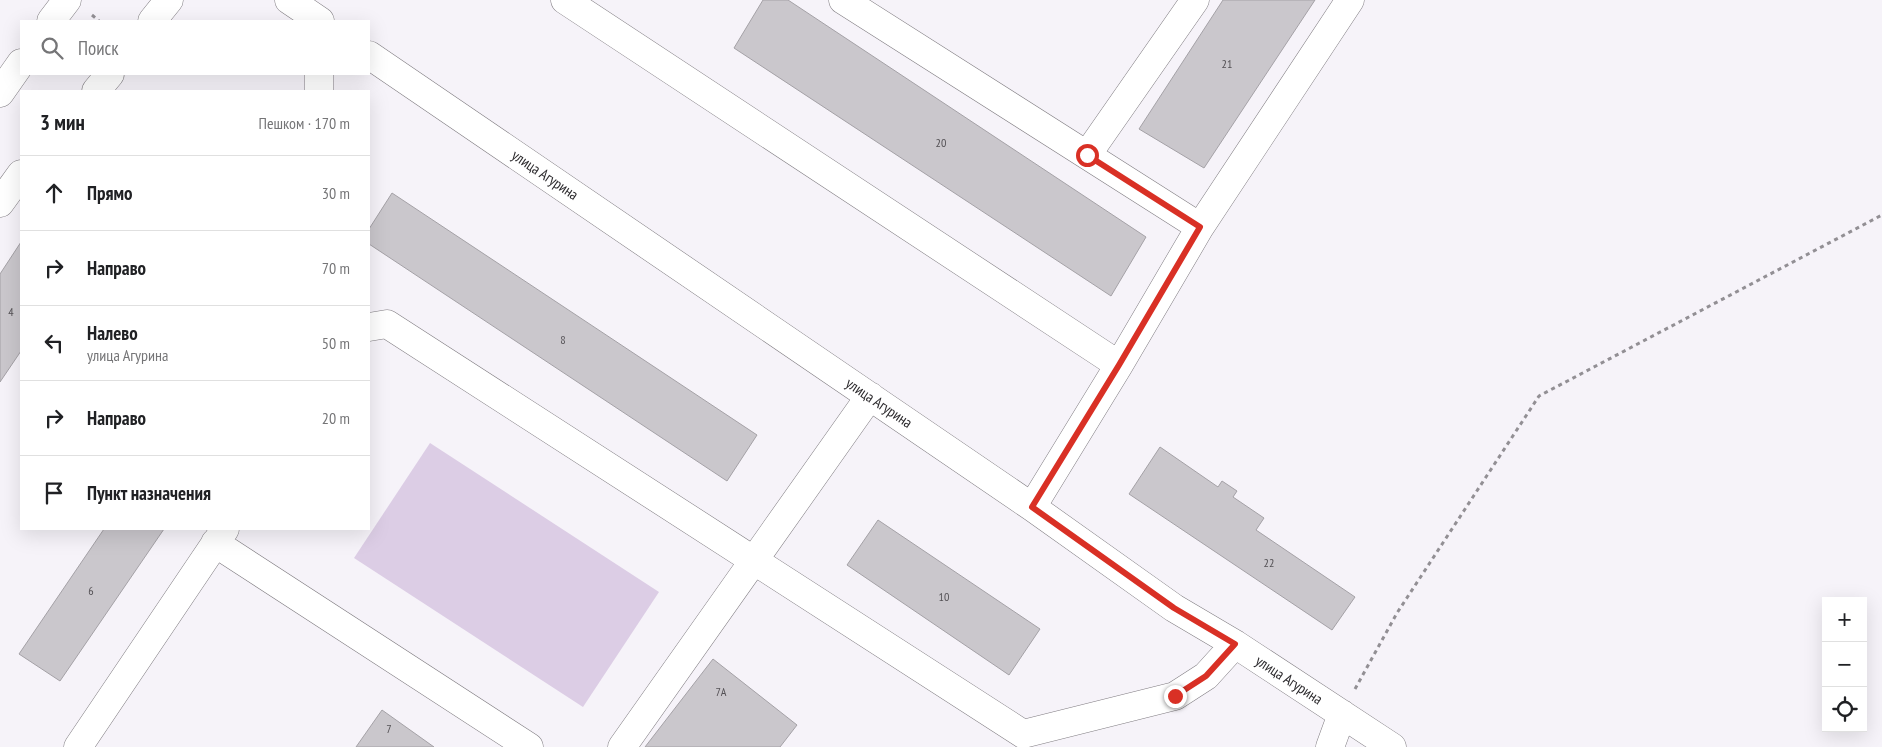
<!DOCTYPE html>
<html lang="ru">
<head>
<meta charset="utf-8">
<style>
  :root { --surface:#fff; --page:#f2f2f2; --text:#202124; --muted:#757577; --line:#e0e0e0 }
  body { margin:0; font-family:"PT Sans Narrow",sans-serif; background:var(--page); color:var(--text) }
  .controls { position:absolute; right:15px; bottom:15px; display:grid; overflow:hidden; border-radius:0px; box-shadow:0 5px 20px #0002 }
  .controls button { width:45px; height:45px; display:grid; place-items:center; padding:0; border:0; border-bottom:1px solid var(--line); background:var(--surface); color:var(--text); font:25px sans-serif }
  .stop { position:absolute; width:15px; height:15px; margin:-11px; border:4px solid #d93025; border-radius:50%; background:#fff }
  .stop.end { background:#d93025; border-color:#fff; box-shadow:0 1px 5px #0008 }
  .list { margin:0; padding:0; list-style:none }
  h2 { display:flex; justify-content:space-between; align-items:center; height:65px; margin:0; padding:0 20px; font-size:21px }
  h2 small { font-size:16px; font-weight:400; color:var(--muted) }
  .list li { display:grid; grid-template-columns:32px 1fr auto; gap:15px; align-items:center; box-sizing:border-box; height:75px; padding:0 20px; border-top:1px solid var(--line) }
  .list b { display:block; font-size:19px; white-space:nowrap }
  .list p { margin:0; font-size:16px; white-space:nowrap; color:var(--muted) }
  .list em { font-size:16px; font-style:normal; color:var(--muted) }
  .icon { flex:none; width:28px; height:28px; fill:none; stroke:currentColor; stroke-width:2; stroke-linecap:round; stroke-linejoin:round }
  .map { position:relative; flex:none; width:1882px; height:747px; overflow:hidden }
  .search { position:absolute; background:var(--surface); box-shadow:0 5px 20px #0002; left:20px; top:20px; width:350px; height:55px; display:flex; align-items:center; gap:12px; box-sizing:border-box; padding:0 18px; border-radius:0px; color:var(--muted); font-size:19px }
  .panel { position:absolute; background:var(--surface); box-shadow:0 5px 20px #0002; left:20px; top:90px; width:350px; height:440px; border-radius:0px }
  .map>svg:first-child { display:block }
  .green { fill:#dccde5 }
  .building { fill:#cac7cc; stroke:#a4a1a6 }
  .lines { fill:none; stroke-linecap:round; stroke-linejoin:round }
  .minor-casing { stroke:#807d82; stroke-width:29 }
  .path { stroke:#928f94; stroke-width:3; stroke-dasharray:4 4; stroke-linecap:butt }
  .minor { stroke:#fff; stroke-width:28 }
  .route { stroke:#d93025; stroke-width:6 }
  .labels { text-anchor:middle; stroke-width:4.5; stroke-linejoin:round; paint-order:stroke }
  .number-label { font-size:12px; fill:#545155 }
  .street-label { font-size:15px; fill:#2c2a2d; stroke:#fff }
</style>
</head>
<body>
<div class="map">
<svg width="1882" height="747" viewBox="0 0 1882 747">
  <rect width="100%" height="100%" fill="#f6f3f9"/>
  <path class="green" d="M430,443L659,592L583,707L354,558Z"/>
  <path class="building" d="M763,0H788L1146,237L1111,296L734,48Z
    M1223,0H1315L1204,168L1139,129Z
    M392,193L757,435L727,481L369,244V229Z
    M21,242V351L0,382V274Z
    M1160,447L1218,487L1222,481L1237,491L1233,497L1264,518L1256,530L1355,597L1332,630L1129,494Z
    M878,520L1040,629L1009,675L847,565Z
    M104,529H164L60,681L19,654Z
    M713,659L797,725L780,747H645Z
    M382,710L434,747H356Z"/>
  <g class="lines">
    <defs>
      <path id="minor" d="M289,0L320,21
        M565,0L1119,365L1200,227L1350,0
        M843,0L1200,227
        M51,21L67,0
        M152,21L169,0
        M369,55L1032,507L1174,608L1235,644L1392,747
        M319,74V91
        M96,91L110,74
        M0,93L21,63
        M1087,155L1195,0
        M0,203L21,174
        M369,327L387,324L1023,734L1175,696L1206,676L1235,644
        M1032,507L1119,365
        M215,543L529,747
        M78,747L225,529
        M622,747L870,396
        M1330,747L1342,714"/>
    </defs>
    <use href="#minor" class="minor-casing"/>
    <path class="path" d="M92,15L99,21
      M1355,689L1397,613L1539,396L1882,215"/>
    <use href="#minor" class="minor"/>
  </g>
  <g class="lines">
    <path class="route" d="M1087,155L1200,227L1119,365L1032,507L1174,608L1235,644L1206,676L1175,696"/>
  </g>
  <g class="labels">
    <g class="number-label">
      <text x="1227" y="68">21</text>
      <text x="941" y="147">20</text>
      <text x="11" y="316">4</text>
      <text x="563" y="344">8</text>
      <text x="1269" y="567">22</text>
      <text x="91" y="595">6</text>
      <text x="944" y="601">10</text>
      <text x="721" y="696">7А</text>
      <text x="389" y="733">7</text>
    </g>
    <g class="street-label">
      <text transform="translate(545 175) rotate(34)" y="5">улица Агурина</text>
      <text transform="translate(879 403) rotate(34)" y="5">улица Агурина</text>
      <text transform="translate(1289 680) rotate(33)" y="5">улица Агурина</text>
    </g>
  </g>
</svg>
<div class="controls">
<button>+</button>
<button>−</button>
<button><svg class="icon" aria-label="locate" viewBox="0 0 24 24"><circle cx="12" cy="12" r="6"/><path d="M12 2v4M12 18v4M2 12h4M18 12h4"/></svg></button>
</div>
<div class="stop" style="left:1087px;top:155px"></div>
<div class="stop end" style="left:1175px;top:696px"></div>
<div class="search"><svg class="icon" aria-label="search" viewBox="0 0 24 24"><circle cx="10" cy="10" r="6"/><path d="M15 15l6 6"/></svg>Поиск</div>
<section class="panel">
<h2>3 мин<small>Пешком · 170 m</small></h2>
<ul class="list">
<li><svg class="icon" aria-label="ahead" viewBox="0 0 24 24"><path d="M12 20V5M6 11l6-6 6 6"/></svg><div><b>Прямо</b></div><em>30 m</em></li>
<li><svg class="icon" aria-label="right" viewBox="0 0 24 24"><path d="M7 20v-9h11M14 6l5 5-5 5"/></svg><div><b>Направо</b></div><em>70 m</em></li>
<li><svg class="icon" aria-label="left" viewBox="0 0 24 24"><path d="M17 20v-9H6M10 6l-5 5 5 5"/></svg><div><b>Налево</b><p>улица Агурина</p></div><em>50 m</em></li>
<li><svg class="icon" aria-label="right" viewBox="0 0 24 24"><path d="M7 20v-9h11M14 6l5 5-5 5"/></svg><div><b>Направо</b></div><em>20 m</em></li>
<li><svg class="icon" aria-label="arrive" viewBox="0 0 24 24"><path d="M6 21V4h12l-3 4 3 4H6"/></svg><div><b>Пункт назначения</b></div></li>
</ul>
</section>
</div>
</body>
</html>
